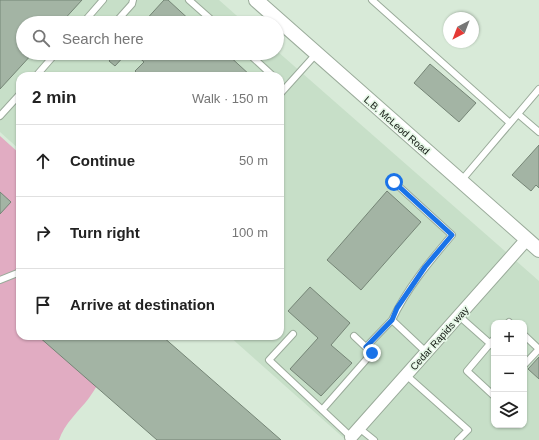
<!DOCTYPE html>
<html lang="en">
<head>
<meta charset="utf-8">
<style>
  :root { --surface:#fff; --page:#f2f2f2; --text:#222; --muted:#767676; --line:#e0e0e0 }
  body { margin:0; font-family:Helvetica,sans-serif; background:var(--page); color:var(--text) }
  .controls { position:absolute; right:12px; bottom:12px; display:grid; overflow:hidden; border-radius:8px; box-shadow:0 1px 3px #0004 }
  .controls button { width:36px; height:36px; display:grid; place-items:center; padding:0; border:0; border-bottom:1px solid var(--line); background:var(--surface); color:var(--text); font:20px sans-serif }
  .compass { position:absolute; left:443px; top:12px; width:36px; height:36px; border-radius:50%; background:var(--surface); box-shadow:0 1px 3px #0004; rotate:222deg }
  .stop { position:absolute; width:12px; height:12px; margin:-9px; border:3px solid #1a73e8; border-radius:50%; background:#fff }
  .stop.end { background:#1a73e8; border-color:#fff; box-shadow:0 1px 4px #0008 }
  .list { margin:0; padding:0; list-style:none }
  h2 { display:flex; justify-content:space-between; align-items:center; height:52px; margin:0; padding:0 16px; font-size:17px }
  h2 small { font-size:13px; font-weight:400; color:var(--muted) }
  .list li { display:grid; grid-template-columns:26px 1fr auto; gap:12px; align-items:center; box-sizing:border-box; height:72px; padding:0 16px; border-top:1px solid var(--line) }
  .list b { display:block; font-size:15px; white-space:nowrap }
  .list em { font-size:13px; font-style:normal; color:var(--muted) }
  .icon { flex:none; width:22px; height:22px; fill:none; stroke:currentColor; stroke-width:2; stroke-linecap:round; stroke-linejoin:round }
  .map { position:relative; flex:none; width:539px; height:440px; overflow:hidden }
  .search { position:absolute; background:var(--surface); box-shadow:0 1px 3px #0004; left:16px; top:16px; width:268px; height:44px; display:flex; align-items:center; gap:10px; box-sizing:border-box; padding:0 14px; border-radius:22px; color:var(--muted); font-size:15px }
  .panel { position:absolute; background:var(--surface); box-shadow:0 1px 3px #0004; left:16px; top:72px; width:268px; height:268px; border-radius:12px }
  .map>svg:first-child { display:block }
  .built { fill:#c7dfc8; fill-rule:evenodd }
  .green { fill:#e1acc2 }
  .building { fill:#a3b4a4; stroke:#758576 }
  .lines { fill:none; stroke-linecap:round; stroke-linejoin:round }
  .service-casing { stroke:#9aab9a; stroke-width:8 }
  .minor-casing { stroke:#9aab9a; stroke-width:14 }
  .tertiary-casing { stroke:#9aab9a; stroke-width:16 }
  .service { stroke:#fff; stroke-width:6 }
  .minor { stroke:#fff; stroke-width:12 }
  .tertiary { stroke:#fff; stroke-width:14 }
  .route { stroke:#1a73e8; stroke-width:5 }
  .labels { text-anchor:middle; stroke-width:3.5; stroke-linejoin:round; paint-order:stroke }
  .street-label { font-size:10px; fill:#151b15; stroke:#e5f7e6 }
</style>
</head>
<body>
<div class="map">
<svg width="539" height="440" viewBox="0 0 539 440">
  <rect width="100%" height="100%" fill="#d8ead8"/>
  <path class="built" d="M0,0H219L245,23H23V53H277V51L539,281V440H346L229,336H280V76H20V150L0,132ZM494,323H524V425H494Z"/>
  <path class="green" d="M0,136L20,154V336H124C113,357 103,378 89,398C79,411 64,424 59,440H0Z"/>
  <path class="building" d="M0,0H82L61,23H23V53H33L0,89Z
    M164,0H168L193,23H143Z
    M116,53H127L115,66L109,61Z
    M134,53H226L251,76H140L135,71L144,62Z
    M430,64L476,103L459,122L414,83Z
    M539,145V188L536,185L531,191L512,175Z
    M387,191L421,222L361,290L327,260Z
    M0,192L11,202L0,214Z
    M310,287L350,323L331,345L352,363L321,396L290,369L318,338L288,311Z
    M38,336H162L281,440H157Z
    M539,357V379L528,369Z"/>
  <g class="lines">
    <defs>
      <path id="service" d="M189,0L215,23
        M372,0L510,123
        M83,23L103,0
        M115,23L132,4L133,0
        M248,53L273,76
        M36,76L56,53
        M280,94L316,54
        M518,114L539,132
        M0,116L20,94
        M461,181L539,89
        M0,280L20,272
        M459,316L494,347
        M392,320C407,288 430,261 452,235L394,182
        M508,323L509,322L510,323
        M293,334L269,360L351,437
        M524,335L539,349L524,365
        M494,339L467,371L494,396
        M366,347L392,320L426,352
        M406,375L468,430L458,440
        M322,410L372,353L354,336
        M359,428L374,440"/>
      <path id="minor" d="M351,437L527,239"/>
      <path id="tertiary" d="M256,0L539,250"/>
    </defs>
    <use href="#service" class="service-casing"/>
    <use href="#minor" class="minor-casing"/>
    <use href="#tertiary" class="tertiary-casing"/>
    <use href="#service" class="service"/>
    <use href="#minor" class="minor"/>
    <use href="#tertiary" class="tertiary"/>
  </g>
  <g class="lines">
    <path class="route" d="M372,353L366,347L392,320L397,308L425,267L452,235L394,182"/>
  </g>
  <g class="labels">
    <g class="street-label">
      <text transform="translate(397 125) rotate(41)" y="4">L.B. McLeod Road</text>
      <text transform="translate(439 338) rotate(-48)" y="4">Cedar Rapids way</text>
    </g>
  </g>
</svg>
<div class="controls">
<button>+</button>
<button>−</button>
<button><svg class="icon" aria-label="layers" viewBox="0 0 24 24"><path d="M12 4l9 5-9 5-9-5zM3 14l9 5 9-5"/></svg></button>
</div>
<svg class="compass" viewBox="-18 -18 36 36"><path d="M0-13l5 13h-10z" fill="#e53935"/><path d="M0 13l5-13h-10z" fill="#767676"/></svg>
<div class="stop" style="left:394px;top:182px"></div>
<div class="stop end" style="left:372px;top:353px"></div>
<div class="search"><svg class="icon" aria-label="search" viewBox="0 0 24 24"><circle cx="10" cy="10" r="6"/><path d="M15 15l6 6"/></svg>Search here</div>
<section class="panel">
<h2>2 min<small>Walk · 150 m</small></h2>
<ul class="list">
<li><svg class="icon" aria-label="ahead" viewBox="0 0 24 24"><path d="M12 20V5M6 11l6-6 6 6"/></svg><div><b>Continue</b></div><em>50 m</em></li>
<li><svg class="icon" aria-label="right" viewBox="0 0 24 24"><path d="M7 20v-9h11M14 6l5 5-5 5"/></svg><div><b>Turn right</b></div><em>100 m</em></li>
<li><svg class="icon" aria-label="arrive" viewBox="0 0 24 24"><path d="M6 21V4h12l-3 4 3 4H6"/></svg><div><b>Arrive at destination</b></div></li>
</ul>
</section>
</div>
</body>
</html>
